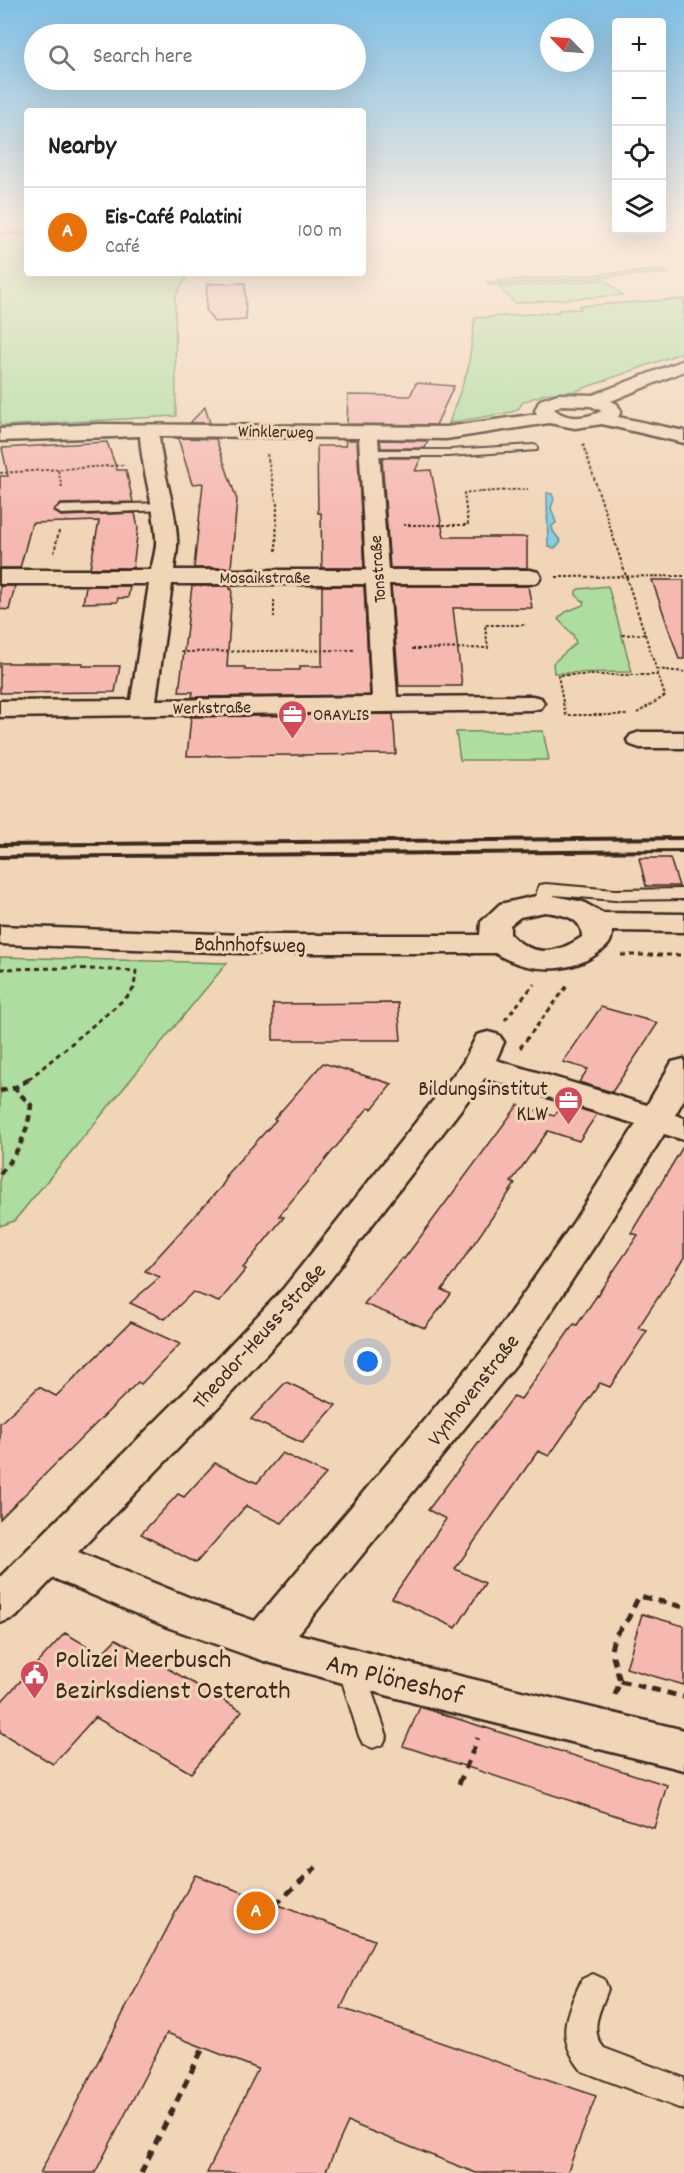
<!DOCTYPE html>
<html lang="en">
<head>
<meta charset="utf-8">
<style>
  :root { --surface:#fff; --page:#f2f2f2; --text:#202124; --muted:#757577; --line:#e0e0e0; --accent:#111827 }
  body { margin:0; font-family:Dekko,sans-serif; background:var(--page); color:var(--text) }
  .controls { position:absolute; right:18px; top:18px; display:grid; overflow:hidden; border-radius:6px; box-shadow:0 6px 24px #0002 }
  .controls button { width:54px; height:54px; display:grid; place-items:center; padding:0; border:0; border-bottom:2px solid var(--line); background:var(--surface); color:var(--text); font:30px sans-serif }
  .compass { position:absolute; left:540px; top:18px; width:54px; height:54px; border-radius:50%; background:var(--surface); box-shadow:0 6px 24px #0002; rotate:295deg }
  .you { position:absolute; left:368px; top:1362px; width:21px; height:21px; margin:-15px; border:4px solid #fff; border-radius:50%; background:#1a73e8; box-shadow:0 0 0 9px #1a73e833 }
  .badge { display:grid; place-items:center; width:39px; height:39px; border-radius:50%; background:var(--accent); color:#fff; font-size:20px; font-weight:700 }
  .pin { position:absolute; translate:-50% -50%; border:3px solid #fff; box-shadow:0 2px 6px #0006 }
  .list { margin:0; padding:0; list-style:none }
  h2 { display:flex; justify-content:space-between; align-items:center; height:78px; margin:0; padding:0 24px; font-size:26px }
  h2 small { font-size:20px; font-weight:400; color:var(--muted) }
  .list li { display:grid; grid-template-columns:39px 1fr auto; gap:18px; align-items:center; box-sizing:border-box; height:90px; padding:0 24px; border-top:2px solid var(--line) }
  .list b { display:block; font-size:22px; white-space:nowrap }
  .list p { margin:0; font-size:20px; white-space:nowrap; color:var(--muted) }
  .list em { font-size:20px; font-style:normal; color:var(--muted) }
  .icon { flex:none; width:33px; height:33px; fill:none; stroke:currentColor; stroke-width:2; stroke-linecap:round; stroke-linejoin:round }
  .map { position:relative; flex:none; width:684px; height:2173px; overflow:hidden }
  .search { position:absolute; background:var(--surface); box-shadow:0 6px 24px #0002; left:24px; top:24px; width:342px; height:66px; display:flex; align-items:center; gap:15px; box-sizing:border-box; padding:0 21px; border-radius:33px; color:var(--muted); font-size:22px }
  .panel { position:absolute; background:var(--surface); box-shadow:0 6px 24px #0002; left:24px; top:108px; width:342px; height:168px; border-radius:6px }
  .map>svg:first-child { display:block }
  .green { fill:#adde9f; stroke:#74845e; stroke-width:1.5 }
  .water { fill:#84cfe4; stroke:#678d95; stroke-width:1.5 }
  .building { fill:#f5b9b2; stroke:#3b2a1e; stroke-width:1.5 }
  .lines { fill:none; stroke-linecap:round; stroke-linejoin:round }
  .lane-casing { stroke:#3b2a1e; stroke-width:4 }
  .street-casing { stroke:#3b2a1e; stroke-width:5 }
  .secondary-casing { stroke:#3b2a1e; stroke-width:5 }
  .path-far3 { stroke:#3b2a1e; stroke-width:2; stroke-dasharray:3 2; stroke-linecap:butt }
  .path-far2 { stroke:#3b2a1e; stroke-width:3; stroke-dasharray:5 4; stroke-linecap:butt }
  .path-far1 { stroke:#3b2a1e; stroke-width:4.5; stroke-dasharray:7 5; stroke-linecap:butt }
  .path { stroke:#3b2a1e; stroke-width:5; stroke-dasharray:9 7; stroke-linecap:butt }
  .lane { fill:#f1d5b7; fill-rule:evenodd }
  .street { fill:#f1d5b7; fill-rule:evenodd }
  .secondary { fill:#f1d5b7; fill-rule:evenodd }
  .rail { stroke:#3b2a1e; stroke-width:4 }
  .labels { text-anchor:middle; stroke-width:6; stroke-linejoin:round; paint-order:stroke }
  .far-street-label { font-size:18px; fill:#3b2a1e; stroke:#f1d5b7 }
  .far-poi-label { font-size:18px; fill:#3b2a1e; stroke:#f1d5b7; text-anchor:start }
  .street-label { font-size:22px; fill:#3b2a1e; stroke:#f1d5b7 }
  .poi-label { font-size:22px; fill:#3b2a1e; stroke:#f1d5b7; text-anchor:end }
  .near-poi-label { font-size:27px; fill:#3b2a1e; stroke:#f1d5b7; text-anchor:start }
  .near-street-label { font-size:27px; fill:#3b2a1e; stroke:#f1d5b7 }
</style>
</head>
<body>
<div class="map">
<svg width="684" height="2173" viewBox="0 0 684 2173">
  <rect width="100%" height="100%" fill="#f1d5b7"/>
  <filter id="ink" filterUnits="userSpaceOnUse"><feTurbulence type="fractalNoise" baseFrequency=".0167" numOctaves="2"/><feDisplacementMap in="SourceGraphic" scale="12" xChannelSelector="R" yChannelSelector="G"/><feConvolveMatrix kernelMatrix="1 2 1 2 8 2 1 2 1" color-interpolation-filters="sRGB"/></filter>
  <g filter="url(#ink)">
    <path class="green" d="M27,230V273H189L175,297L176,416L0,426V231Z
      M663,270L667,273L490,285L487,282Z
      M605,280L622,295L515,303L499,287Z
      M684,299V352L576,391L544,394L523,402L518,409L512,412L449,423L468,369L475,318L559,312L558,310L581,309L579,306Z
      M608,586L632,672L554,673L553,663L576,643L573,635L558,619L566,612L583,605L584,602L576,595V591L579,589Z
      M543,731L549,760H460L456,732Z
      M0,957L227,963L14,1221L0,1226Z"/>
    <path class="water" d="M547,493L552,494L554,499L551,508L556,523L552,526L553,531L561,542L555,548L548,547Z"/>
    <path class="building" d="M245,283L246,320L214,322L206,310L207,284Z
      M416,383L454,386L436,425L347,424L348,395L410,396Z
      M205,407L210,423H190Z
      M178,438L216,439L237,500L231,568H194L203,483L192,484Z
      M346,440H357L364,568H322L321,513H318L317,446H345Z
      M380,440L428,441L425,448H381Z
      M107,442L117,470H126L133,502L61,504L53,511L61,516L135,513L138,528L133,568H90L99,521L32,523L20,568H0V476H8L2,448Z
      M382,458H421L415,471L431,470L444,537H527V568H390Z
      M652,580H684V659H679Z
      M0,586H15L9,610L0,609Z
      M86,586H130L128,598H118L117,602L83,603Z
      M192,586H230V589H232L227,667H245V670H300V666H322V586H364L370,695L192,697L193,692H179Z
      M391,586H528L532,608H453L462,686H399Z
      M0,663H83L82,666H120L115,692L0,693Z
      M393,714L396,754L187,756L191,717Z
      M639,858H670L679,886H646Z
      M398,1003L401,1040H273V1004Z
      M601,1007L658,1023L612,1092L579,1082L588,1069L563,1062Z
      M323,1063L392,1084L372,1109L368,1108L279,1216L284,1217L243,1268L246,1269L219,1302L193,1292L165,1319L130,1303L160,1277L145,1271L221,1187L228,1176H225L276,1120L274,1119Z
      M563,1104L597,1114L579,1141L548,1131L511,1182L515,1184L442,1290L451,1294L425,1328L364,1304L402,1258L404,1259L518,1105L554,1116Z
      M684,1145V1258L638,1328L647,1331L610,1387L600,1383L549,1456L538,1451L455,1569L485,1583L456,1628L392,1598L446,1519L428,1510L514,1396L521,1399L574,1324L577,1325L638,1235L631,1233Z
      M131,1322L180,1344L141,1384L138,1382L0,1519V1423L39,1387L56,1396Z
      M286,1382L336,1405L302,1443L251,1419Z
      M282,1453L326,1474L282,1523L246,1506L196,1563L141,1534L178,1494L184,1497L215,1463L257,1483Z
      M642,1614L684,1626V1685L626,1668Z
      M65,1633L101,1654L116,1639L242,1711L191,1773L95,1717L53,1764L0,1732V1703Z
      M420,1707L667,1785L654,1828L403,1746Z
      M195,1875L374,1940L341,2008L596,2096L567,2173H476L348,2122L325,2173H207L258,2069L167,2033L95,2173H40Z"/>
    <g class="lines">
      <defs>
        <path id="lane" d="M533,445L537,446V450L448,456H369L363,453L369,450H448Z
          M163,503L167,504V510L61,514L55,510L61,506Z
          M546,884L615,890L684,889V899L615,900L554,895L551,907H539C535,901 536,891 540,885Z
          M351,1657L360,1660L364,1668L387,1736L383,1744L373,1748L363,1744L359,1736L338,1668L342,1660Z
          M593,1974L604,1979L608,1989C601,2010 588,2029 604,2048L684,2078V2110L582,2071C554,2036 566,2015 582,1979Z"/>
        <path id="street" d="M0,224H27V232H0Z
          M684,360V371L611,401L617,404L621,411L618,417L684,431V443L602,424L575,428L549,423L446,439L378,438L388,570H530L538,572L541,577L538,582L530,584H389L397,697L532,696L541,698L544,703L541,708L532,710L0,717V701L131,700L149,584H0V570H151C153,560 157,548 156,538C154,503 142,471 140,436L0,441V429L99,424L446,427L537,414L535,410L540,400L558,394L593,395ZM561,405L591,406L602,411C587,418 567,421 554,409ZM159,436L359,438L366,570H174C175,560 178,548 177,538C175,503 162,471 159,436ZM172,584H366L372,697L156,700Z
          M640,732H684V748H640L631,745L627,740L631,735Z
          M488,1032L499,1035L504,1042L496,1060L647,1105L672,1062L684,1059V1099L675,1115L684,1118V1140L664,1134L599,1239L517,1363L298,1634L422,1667L684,1730V1770L422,1705L264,1661L167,1627L53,1578L16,1617L0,1623V1577L194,1383L283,1289L463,1063L477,1035ZM485,1078L636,1124L573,1223L489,1343L255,1621L198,1601L78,1552L222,1403L309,1307Z"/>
        <path id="secondary" d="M545,894L583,902L602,913L684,914V932L612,931C612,943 607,947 598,953C568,975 526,972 495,953H242L0,944V926L242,935H480L481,922L500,904ZM545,912C561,914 583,917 582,937C557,954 533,958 510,934V925L520,917Z"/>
      </defs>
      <use href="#lane" class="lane-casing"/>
      <use href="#street" class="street-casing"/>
      <use href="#secondary" class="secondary-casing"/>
      <path class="path-far3" d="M583,444L665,696L637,713
        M267,454L277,505L276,553
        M58,470L62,487
        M0,473L125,465
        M403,525H468L464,493L528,489
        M54,553L59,531
        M556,577L684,576
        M274,600V617
        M622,635L646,634
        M412,649L488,648L485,625H526
        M181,652L354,650
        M657,669L684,672
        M563,702L558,675H658
        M563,703L566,715H627"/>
      <path class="path-far2" d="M621,955H684
        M0,969L70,968L136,971L134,988L128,996L28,1080
        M505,1020L534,984
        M520,1048L568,985"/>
      <path class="path-far1" d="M0,1091L14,1088L30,1079
        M0,1174C18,1153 28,1133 31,1105L14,1088"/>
      <path class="path" d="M620,1681L684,1697
        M615,1695L620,1681L611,1650L614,1637L628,1619L639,1596L684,1607
        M459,1784L478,1738
        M275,1905L316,1867
        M141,2173L203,2048"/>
      <use href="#lane" class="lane"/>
      <use href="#street" class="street"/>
      <use href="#secondary" class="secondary"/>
      <path class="rail" d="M0,845L684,838
        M0,857L684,851"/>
    </g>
  </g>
  <linearGradient id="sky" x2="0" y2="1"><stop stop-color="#80bfe6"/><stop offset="0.42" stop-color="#f9ecdf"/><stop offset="1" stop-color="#f9ecdf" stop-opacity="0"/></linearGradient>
  <rect width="684" height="528" fill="url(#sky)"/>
  <defs>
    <symbol id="office-pin" viewBox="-11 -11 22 30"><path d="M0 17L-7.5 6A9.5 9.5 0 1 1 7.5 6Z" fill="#d1495b" stroke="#f1d5b7"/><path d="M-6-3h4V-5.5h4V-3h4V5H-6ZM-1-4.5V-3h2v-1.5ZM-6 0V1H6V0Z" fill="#fff"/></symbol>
    <symbol id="civic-pin" viewBox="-11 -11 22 30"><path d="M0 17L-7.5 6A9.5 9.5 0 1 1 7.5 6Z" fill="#d1495b" stroke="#f1d5b7"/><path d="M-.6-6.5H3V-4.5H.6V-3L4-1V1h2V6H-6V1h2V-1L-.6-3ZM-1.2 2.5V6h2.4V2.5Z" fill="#fff"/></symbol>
  </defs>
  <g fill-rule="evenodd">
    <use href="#office-pin" x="276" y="698" width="33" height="45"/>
    <use href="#office-pin" x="552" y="1084" width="33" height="45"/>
    <use href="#civic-pin" x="18" y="1658" width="33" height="45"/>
  </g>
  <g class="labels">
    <g class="far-street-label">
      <text transform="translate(276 431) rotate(1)" y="6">Winklerweg</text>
      <text transform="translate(377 569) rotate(-94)" y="6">Tonstraße</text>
      <text x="265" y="583">Mosaikstraße</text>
      <text transform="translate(212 707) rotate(-1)" y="6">Werkstraße</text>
    </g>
    <g class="far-poi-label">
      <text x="313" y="720">ORAYLIS</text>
    </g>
    <g class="street-label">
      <text transform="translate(250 943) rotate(1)" y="8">Bahnhofsweg</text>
      <text transform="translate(258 1335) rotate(-48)" y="8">Theodor-Heuss-Straße</text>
      <text transform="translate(472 1389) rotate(-52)" y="8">Vynhovenstraße</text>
    </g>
    <g class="poi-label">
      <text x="548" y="1095">Bildungsinstitut<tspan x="548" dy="25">KLW</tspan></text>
    </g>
    <g class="near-poi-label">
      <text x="55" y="1667">Polizei Meerbusch<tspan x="55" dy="31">Bezirksdienst Osterath</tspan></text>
    </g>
    <g class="near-street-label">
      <text transform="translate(395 1678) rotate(14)" y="9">Am Plöneshof</text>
    </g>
  </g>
</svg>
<div class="controls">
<button>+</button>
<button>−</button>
<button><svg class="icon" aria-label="locate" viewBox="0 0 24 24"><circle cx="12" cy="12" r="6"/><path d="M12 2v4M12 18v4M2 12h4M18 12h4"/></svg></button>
<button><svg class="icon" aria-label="layers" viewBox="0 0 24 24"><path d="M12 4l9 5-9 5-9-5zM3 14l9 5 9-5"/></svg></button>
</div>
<svg class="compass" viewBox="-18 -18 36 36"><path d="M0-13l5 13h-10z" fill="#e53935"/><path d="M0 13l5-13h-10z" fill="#757577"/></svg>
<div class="you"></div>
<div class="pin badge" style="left:256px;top:1911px;background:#e8710a">A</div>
<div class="search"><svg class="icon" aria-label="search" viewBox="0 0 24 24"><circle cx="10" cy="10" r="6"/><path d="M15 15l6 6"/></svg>Search here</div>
<section class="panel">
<h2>Nearby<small></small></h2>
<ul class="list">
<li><span class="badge" style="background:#e8710a">A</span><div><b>Eis-Café Palatini</b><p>Café</p></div><em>100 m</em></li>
</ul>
</section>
</div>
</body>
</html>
